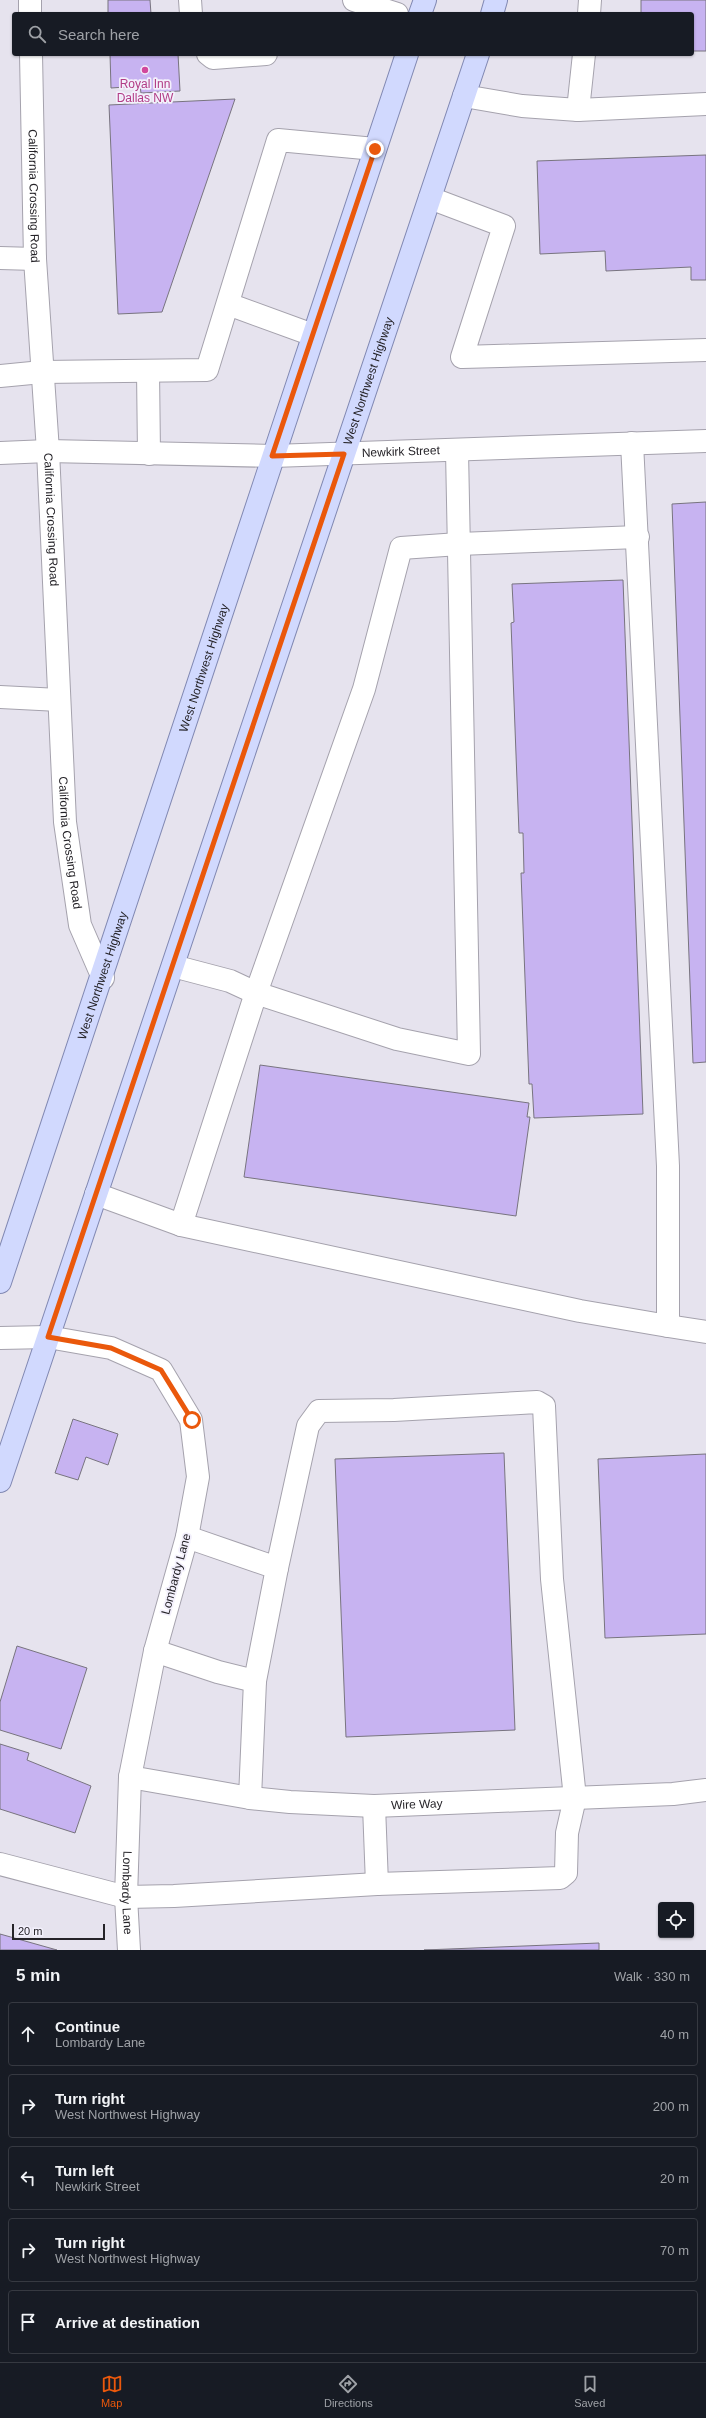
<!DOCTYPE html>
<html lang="en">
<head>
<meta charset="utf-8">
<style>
  :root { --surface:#171b24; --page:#242831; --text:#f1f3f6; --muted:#9ea1a6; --line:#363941; --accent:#ea580c }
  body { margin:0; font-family:Arial,sans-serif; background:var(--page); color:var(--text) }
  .controls { position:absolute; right:12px; bottom:12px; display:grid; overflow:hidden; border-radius:4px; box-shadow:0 1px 3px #0004 }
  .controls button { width:36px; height:36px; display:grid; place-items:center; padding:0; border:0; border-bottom:1px solid var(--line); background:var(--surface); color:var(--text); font:20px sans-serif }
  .scale { position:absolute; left:12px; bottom:10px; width:93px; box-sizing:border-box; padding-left:4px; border:2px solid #252328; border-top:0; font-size:11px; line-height:14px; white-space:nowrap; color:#252328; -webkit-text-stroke:3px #f3f0fc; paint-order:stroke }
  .stop { position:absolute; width:12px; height:12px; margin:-9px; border:3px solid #ea580c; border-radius:50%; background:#fff }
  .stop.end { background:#ea580c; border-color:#fff; box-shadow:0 1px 4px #0008 }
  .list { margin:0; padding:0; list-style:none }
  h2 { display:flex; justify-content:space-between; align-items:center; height:52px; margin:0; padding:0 16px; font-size:17px }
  h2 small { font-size:13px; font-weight:400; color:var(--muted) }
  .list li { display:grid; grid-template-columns:26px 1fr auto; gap:12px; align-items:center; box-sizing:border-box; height:64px; margin:0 8px 8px; padding:0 8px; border:1px solid var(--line); border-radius:4px }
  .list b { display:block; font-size:15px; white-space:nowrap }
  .list p { margin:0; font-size:13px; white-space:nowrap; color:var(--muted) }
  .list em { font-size:13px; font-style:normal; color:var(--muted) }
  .icon { flex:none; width:22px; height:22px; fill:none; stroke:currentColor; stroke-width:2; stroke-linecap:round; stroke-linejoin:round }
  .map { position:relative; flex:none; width:706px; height:1950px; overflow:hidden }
  .search { position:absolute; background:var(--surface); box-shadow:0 1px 3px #0004; left:12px; right:12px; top:12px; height:44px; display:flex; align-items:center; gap:10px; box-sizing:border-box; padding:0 14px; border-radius:4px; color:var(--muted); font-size:15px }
  .sheet { height:412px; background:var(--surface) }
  nav { display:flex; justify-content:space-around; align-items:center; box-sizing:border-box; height:56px; border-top:1px solid var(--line); background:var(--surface); font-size:11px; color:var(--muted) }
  nav a { display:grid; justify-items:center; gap:2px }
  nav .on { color:var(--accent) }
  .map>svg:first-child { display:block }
  .building { fill:#c7b3f1; stroke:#78747f }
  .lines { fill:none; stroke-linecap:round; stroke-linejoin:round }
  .minor-casing { stroke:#a5a2ad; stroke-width:24 }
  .major-casing { stroke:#8188b2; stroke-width:24 }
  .minor { stroke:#fff; stroke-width:22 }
  .major { stroke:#d1d9fe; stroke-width:22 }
  .route { stroke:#ea580c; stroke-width:5 }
  .hotel-dot { fill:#d1479c; stroke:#f3f0fc; stroke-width:1.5 }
  .labels { text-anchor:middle; stroke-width:3.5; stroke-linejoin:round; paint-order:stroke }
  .hotel-label { font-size:12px; fill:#b23c85; stroke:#f3f0fc }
  .street-label { font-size:12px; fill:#252328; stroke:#f3f0fc }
</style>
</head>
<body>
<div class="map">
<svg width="706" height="1950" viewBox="0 0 706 1950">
  <rect width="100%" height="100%" fill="#e6e3ee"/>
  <path class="building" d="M108,0H150L151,14H108Z
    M641,0H706V51H692V14H641Z
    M110,54H178L180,91L141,93L140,86L111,88Z
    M235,99L162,312L118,314L109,105Z
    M706,155V280H691V267L606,271L605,251L540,254L537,161Z
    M706,502V1062L693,1063L672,504Z
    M623,580L643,1114L534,1118L532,1084H529L521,873H524L523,833H519L511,623L514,622L512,584Z
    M260,1065L529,1103L527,1117H530L516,1216L244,1177Z
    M73,1419L118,1434L108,1465L86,1457L78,1480L55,1473Z
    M504,1453L515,1730L346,1737L335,1459Z
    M706,1454V1634L605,1638L598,1459Z
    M17,1646L87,1668L61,1749L0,1730V1702Z
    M0,1744L29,1753L27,1760L91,1786L75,1833L0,1809Z
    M0,1934L57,1950H0Z
    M599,1943V1950H424Z"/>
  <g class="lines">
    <defs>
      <g id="minor">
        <path d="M30,0V14"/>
        <path d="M190,0L191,14"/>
        <path d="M354,0L397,14"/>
        <path d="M589,14L590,0"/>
        <path id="s1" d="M31,54L35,259L48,451L65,822L80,925L103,978"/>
        <path d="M208,54L213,58L266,54"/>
        <path d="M464,96L522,106L578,110L706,104"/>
        <path d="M578,110L584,54"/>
        <path d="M430,198L504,226L462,357L706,350"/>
        <path d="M0,258L35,259"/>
        <path d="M228,304L313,335"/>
        <path d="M148,371L149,454"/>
        <path d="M0,376L42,372L207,370L278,140L375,149"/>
        <path id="s2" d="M0,453L48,451L273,456L706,441"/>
        <path d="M0,697L59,700"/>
        <path d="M173,966L230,981L256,993L397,1039L469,1054L457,451"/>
        <path d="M96,1194L181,1225L580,1311L668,1326V1166L632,443"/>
        <path d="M181,1225L256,993L364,689L401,548L459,544L638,537"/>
        <path d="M668,1326L706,1332"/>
        <path id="s3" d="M0,1338L48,1337L111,1348L161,1370L191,1420L198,1477L187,1537L155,1651L130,1777L126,1897L129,1950"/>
        <path d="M187,1537L277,1568L255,1681L250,1798"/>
        <path d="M155,1651L218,1672L255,1681"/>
        <path id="s4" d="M130,1777L250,1798L290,1802L374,1806L673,1794L706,1790"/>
        <path d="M374,1806L377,1884"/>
        <path d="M0,1864L126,1897L174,1896L377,1884L560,1878L566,1873L567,1833L575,1798L552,1579L544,1406L537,1402L394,1410L319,1411L308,1426L277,1568"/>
      </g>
      <g id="major">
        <path d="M420,14L425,0"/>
        <path d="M492,14L496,0"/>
        <path id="s5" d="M0,1282C138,874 270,463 407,54"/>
        <path id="s6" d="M0,1481L478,54"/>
      </g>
    </defs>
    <use href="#minor" class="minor-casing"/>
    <use href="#major" class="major-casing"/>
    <use href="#minor" class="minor"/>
    <use href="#major" class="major"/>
  </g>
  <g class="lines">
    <path class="route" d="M192,1420L161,1370L111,1348L48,1337L344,454L272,456L375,149"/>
  </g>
  <circle class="hotel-dot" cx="145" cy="70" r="4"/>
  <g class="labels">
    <g class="hotel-label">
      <text x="145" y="88">Royal Inn<tspan x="145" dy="14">Dallas NW</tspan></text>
    </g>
    <g class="street-label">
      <text dy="4" stroke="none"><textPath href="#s1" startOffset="142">California Crossing Road</textPath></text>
      <text dy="4" stroke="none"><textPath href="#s6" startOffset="1160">West Northwest Highway</textPath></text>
      <text dy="4" stroke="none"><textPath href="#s2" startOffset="401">Newkirk Street</textPath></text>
      <text dy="4" stroke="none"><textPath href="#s1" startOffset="466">California Crossing Road</textPath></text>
      <text dy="4" stroke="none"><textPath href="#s5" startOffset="647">West Northwest Highway</textPath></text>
      <text dy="4" stroke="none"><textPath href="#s1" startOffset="790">California Crossing Road</textPath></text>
      <text dy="4" stroke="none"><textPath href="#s5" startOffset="323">West Northwest Highway</textPath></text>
      <text transform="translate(176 1574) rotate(-75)" y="4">Lombardy Lane</text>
      <text dy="4" stroke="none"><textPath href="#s4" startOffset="289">Wire Way</textPath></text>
      <text dy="4" stroke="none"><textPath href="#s3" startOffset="706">Lombardy Lane</textPath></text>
    </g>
  </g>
</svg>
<div class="controls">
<button><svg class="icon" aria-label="locate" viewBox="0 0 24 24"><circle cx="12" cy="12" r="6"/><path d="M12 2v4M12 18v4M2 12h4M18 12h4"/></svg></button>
</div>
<div class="scale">20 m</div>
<div class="stop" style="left:192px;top:1420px"></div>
<div class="stop end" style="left:375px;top:149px"></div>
<div class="search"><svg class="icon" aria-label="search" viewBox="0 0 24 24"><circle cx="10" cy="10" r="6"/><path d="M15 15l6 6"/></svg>Search here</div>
</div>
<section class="sheet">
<h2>5 min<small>Walk · 330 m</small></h2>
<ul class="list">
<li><svg class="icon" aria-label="ahead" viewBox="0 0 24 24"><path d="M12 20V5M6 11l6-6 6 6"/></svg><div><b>Continue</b><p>Lombardy Lane</p></div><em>40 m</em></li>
<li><svg class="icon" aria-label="right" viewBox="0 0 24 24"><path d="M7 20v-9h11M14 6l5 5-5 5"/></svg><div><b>Turn right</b><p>West Northwest Highway</p></div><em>200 m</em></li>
<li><svg class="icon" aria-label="left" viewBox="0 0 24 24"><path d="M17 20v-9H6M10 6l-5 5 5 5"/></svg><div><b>Turn left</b><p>Newkirk Street</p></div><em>20 m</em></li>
<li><svg class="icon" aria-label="right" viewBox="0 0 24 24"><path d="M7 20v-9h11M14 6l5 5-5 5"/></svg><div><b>Turn right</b><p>West Northwest Highway</p></div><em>70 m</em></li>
<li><svg class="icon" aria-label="arrive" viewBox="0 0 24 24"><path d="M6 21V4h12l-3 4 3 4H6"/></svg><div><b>Arrive at destination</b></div></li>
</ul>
</section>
<nav>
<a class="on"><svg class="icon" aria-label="map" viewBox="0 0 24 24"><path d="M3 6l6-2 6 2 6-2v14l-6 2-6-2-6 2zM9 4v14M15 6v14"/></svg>Map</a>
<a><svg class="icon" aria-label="directions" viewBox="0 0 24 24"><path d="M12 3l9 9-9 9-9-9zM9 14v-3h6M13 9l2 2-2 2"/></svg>Directions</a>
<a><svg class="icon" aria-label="saved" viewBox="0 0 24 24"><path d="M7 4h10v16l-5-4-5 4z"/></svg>Saved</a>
</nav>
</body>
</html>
